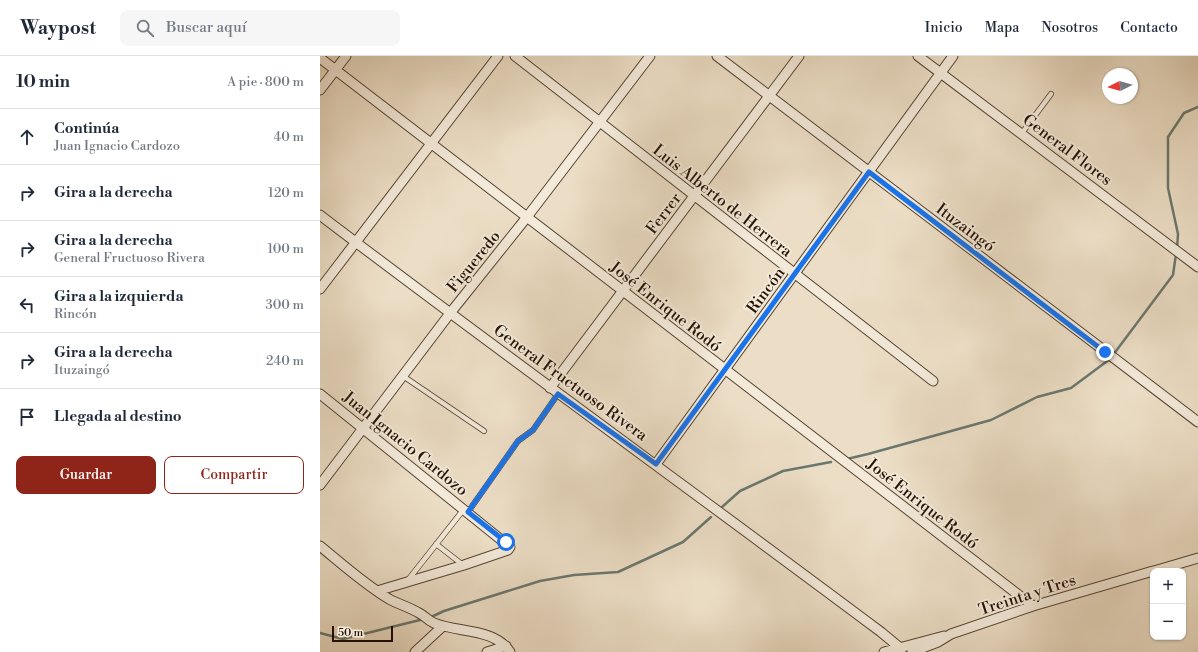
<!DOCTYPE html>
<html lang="es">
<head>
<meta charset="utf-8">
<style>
  :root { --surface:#fff; --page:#f6f6f7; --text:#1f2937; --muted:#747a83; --line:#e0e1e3; --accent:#8f2418 }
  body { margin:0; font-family:"Libre Bodoni",serif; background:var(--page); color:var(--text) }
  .controls { position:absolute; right:12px; bottom:12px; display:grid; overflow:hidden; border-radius:8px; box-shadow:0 1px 3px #0004 }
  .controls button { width:36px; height:36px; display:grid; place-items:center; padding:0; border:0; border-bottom:1px solid var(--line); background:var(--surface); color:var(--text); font:20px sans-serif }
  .compass { position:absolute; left:782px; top:12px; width:36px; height:36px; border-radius:50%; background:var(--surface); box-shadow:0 1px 3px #0004; rotate:264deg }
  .scale { position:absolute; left:12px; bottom:10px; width:61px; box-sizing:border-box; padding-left:4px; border:2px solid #251204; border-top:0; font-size:11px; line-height:14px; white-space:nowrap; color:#251204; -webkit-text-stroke:3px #f3eada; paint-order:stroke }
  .stop { position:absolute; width:12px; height:12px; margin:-9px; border:3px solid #1a73e8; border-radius:50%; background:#fff }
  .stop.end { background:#1a73e8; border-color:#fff; box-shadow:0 1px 4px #0008 }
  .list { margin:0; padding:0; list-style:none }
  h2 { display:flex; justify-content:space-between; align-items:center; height:52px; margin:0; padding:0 16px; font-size:17px }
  h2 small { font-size:13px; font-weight:400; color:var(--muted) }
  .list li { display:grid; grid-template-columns:26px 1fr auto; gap:12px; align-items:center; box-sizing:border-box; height:56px; padding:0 16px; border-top:1px solid var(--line) }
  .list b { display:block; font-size:15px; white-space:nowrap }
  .list p { margin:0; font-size:13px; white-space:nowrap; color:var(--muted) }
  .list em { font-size:13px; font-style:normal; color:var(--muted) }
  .actions { display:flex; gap:8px; padding:12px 16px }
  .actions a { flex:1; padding:9px 0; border:1px solid var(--accent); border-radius:8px; text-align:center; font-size:14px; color:var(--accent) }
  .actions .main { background:var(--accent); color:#fff }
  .icon { flex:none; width:22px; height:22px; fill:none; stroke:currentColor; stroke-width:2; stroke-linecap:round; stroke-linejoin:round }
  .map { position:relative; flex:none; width:878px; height:596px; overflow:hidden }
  header { display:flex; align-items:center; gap:24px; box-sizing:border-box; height:56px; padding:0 20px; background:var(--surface); border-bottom:1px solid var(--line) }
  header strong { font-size:19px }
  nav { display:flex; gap:22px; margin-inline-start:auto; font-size:14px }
  .search { width:280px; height:36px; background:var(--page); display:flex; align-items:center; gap:10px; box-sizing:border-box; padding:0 14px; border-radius:8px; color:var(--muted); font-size:15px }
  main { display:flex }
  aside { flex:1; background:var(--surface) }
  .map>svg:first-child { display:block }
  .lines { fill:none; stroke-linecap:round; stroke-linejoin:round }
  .stream { stroke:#6b786f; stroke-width:2.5 }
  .lane-casing { stroke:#574534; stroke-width:6 }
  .street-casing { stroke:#574534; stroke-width:11 }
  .lane { stroke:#f3eada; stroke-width:4.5 }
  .street { stroke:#f3eada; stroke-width:9 }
  .route { stroke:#1a73e8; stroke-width:5 }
  .labels { text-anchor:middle; stroke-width:4; stroke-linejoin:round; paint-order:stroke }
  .street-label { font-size:16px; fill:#251204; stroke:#f3eada }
</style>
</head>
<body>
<header>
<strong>Waypost</strong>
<div class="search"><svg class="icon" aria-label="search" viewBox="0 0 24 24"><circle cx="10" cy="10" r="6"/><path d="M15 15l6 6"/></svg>Buscar aquí</div>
<nav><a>Inicio</a><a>Mapa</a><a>Nosotros</a><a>Contacto</a></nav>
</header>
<main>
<aside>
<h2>10 min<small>A pie · 800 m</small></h2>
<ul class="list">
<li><svg class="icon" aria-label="ahead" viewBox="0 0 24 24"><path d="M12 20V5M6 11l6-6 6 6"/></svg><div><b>Continúa</b><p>Juan Ignacio Cardozo</p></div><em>40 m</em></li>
<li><svg class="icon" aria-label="right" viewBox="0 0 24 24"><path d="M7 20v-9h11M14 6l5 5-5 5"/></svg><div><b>Gira a la derecha</b></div><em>120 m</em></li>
<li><svg class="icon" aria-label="right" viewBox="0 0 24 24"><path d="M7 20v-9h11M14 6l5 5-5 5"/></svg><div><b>Gira a la derecha</b><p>General Fructuoso Rivera</p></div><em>100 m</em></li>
<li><svg class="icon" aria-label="left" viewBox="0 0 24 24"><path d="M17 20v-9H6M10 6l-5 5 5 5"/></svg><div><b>Gira a la izquierda</b><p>Rincón</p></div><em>300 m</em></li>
<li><svg class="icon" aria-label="right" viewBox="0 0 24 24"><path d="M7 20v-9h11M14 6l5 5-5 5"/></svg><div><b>Gira a la derecha</b><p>Ituzaingó</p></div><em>240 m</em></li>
<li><svg class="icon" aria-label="arrive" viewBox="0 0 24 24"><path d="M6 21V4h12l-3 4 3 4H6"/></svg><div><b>Llegada al destino</b></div></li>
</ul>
<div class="actions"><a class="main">Guardar</a><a>Compartir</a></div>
</aside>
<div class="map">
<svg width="878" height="596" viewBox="0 0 878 596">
  <rect width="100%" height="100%" fill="#ecdec6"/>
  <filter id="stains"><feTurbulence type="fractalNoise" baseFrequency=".005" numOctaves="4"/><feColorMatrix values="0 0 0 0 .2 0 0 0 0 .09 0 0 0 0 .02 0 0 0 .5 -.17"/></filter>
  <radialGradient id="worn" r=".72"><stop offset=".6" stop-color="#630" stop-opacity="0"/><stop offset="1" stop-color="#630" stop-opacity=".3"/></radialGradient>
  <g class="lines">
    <path class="stream" d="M857,193L858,178L848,132V81L864,57L878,51
      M793,299L853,219L856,198
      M527,403L548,398L671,364L717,341L751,332L790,303
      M402,451L420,435L463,415L511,406
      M109,562L124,555L220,525L254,519L298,516L363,486L391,461
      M0,577L23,583L104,563"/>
    <defs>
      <path id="lane" d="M702,77L731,38
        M83,320L164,375
        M148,456L198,385L213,374L238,338
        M116,488L143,509
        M88,524L144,453"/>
      <path id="street" d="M195,0L613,325
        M397,0L878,366
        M598,0L878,211
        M0,2L713,550
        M0,34L26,0
        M0,159C185,300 374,436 561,576L579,591L581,596
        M0,233L178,0
        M230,332L479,0
        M0,338L190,491L188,494L144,509L57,535
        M336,408L633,0
        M0,429L131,256L207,161L330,0
        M0,490C22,508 44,528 69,543C78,548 89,551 99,557C105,560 109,565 114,567C138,577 175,572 190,596
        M834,515L878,502
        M95,596L123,570
        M167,596L186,590
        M564,596L624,580
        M592,596L618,586L631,578L713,550L833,515"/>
    </defs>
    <use href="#lane" class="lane-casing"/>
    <use href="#street" class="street-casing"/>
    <use href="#lane" class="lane"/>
    <use href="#street" class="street"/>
  </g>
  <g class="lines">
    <path class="route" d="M186,486L148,456L198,385L213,374L238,338L336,408L549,116L785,296"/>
  </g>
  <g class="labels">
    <g class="street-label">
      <text transform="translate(748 93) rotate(37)" y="6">General Flores</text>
      <text transform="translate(403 144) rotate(38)" y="6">Luis Alberto de Herrera</text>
      <text transform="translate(343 157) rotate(-53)" y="6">Ferrer</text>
      <text transform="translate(646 171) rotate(37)" y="6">Ituzaingó</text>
      <text transform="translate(153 205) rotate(-51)" y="6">Figueredo</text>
      <text transform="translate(445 234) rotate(-54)" y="6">Rincón</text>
      <text transform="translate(346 250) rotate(38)" y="6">José Enrique Rodó</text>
      <text transform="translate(251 326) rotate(36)" y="6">General Fructuoso Rivera</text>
      <text transform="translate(86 387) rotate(39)" y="6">Juan Ignacio Cardozo</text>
      <text transform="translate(603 447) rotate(38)" y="6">José Enrique Rodó</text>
      <text transform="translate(707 538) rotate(-18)" y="6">Treinta y Tres</text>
    </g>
  </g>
  <rect width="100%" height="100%" filter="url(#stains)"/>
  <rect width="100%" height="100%" fill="url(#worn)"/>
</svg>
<div class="controls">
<button>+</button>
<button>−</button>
</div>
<svg class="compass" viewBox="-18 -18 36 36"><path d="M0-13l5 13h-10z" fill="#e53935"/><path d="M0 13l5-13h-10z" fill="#747a83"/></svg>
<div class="scale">50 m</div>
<div class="stop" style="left:186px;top:486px"></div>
<div class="stop end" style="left:785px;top:296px"></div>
</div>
</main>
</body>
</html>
